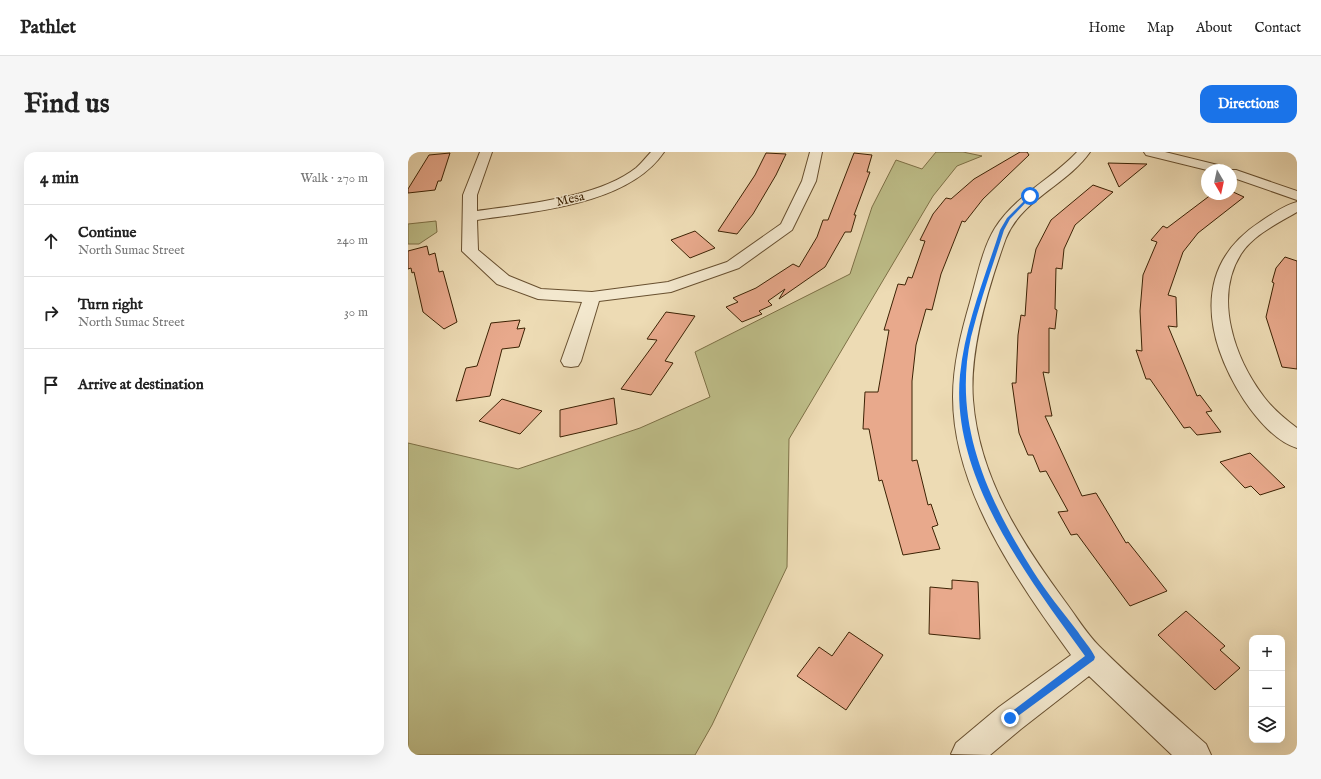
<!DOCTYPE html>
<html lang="en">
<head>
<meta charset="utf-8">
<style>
  :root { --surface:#fff; --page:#f6f6f6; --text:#222; --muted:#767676; --line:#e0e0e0; --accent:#1a73e8 }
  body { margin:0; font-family:"IM FELL English",serif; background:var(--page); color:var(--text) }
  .controls { position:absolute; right:12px; bottom:12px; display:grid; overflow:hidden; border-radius:8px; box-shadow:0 4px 16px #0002 }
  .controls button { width:36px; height:36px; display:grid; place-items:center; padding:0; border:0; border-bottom:1px solid var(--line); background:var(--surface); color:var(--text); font:20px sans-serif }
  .compass { position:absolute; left:793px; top:12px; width:36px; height:36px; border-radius:50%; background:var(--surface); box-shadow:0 4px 16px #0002; rotate:171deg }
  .stop { position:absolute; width:12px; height:12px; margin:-9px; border:3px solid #1a73e8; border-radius:50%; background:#fff }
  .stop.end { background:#1a73e8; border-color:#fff; box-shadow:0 1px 4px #0008 }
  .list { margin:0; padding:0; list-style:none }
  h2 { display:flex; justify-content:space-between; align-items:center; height:52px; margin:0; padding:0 16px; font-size:17px }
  h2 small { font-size:13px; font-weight:400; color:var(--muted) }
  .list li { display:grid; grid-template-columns:26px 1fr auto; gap:12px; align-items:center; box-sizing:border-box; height:72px; padding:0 16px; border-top:1px solid var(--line) }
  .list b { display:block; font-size:15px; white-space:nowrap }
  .list p { margin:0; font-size:13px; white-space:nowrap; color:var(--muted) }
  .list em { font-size:13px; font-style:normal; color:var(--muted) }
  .icon { flex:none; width:22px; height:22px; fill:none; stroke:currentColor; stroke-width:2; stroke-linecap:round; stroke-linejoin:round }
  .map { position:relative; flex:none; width:889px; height:603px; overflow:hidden; border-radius:12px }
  header { display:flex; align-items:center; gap:24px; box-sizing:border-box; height:56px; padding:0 20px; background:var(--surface); border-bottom:1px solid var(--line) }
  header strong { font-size:19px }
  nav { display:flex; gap:22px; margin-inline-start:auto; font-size:14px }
  .intro { display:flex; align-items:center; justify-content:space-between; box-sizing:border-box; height:96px; padding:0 24px }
  h1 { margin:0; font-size:28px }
  .button { padding:10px 18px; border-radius:12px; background:var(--accent); color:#fff; font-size:14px; font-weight:700 }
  main { display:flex; gap:24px; padding:0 24px }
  aside { flex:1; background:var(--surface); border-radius:12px; box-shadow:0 4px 16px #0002 }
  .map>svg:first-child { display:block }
  .green { fill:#bebe89; stroke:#7d7046 }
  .building { fill:#e8a98c; stroke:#3c2204 }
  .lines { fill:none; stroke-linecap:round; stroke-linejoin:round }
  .street-casing { stroke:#685030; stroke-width:2 }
  .street { fill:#f3e8ce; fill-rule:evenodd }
  .route { fill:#1a73e8 }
  .labels { text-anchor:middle; stroke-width:3; stroke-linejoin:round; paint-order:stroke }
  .far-street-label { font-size:13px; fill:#3c2204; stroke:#f3e8ce }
</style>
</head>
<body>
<header>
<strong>Pathlet</strong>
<nav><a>Home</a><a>Map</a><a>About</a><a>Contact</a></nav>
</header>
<div class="intro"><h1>Find us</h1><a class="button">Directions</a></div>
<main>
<aside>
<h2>4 min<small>Walk · 270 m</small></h2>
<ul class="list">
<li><svg class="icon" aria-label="ahead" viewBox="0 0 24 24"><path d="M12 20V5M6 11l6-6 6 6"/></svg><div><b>Continue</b><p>North Sumac Street</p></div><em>240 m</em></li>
<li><svg class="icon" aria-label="right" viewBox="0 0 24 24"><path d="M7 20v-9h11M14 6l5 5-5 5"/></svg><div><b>Turn right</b><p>North Sumac Street</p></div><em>30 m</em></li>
<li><svg class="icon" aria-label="arrive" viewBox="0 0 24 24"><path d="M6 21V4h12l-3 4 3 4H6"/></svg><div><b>Arrive at destination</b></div></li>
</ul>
</aside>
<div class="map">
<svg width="889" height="603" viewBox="0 0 889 603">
  <rect width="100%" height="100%" fill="#eddbb4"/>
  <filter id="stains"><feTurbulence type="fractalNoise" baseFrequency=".005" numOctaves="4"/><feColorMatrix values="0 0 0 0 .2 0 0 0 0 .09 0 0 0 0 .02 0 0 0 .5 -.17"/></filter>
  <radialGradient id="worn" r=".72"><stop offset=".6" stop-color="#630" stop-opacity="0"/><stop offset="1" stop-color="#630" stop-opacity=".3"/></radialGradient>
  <path class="green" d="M528,0H555L574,4L549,14L525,44L381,287L379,415L304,573L287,603H0V291L110,317L232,276L302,245L287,200L442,122L464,55L488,8L514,17Z
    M28,69L29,80L11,92H0V72Z"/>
  <path class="building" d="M612,0H619L621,3L575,47L557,70L554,69L533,122L524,158L518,157L508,193L504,229V309L509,308L520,353L523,352L530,373L524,375L532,397L495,403L474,328L471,329L461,277H455L457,240H470L481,178H476L490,132L497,133L500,125L504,126L517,89L512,88L525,62L538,46L543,47L566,27Z
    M42,1L33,29H30L27,38L0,41V37L21,3Z
    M358,1L378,2L368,23L345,62L329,82L310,79L347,23Z
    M446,1L464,3L459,20H462L446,63H448L443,80H437L417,115L371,147L377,137L360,149L364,153L351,159L354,162L334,170L318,155L330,150L325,146L348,136L385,112L391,115L409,85L415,68H420Z
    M700,11L739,12L711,35Z
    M685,33L705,40L667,73L656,97L654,117L648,116L647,157L649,158L647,177L641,176V221L635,220L644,264H637L674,344L688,341L718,391L720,390L759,439L722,454L669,382L663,383L650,360L660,359L638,319L632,320L625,303H620L611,281L604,231H608L610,183L613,163L617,164L620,121H623L628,97L643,68Z
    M823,39L836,45L790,81L775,100L760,143L768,145L769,175L760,174L789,244L792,243L804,259L798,260L813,280L789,283L782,275L776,276L742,227H738L728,198L734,199L732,159L735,123L749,90L743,88L755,74L759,76L804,42H823Z
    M287,79L307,96L282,106L263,88Z
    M19,94L21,103L27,101L31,120L35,119L49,170L36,177L15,160L6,120L4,121L3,116L0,117V99Z
    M877,105L889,109V217L874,215L858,165L866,131L864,130L868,116Z
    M258,160L287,164L257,209L265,211L243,243L213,237L249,188L239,187Z
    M112,168L109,177L117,176L111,195L94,197L82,244L48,249L58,216L69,214L83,171Z
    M206,246L209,272L152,285V258Z
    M94,247L134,259L112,282L71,269Z
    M842,301L877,335L852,343L843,334L837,336L812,310Z
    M544,428L570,430L572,487L521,482L522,435L544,437Z
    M778,459L817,494L812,498L832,516L807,538L750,483Z
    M441,480L475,503L438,558L389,524L411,495L424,504Z"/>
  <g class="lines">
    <defs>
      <path id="street" d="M72,0H84L69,43V59C116,52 190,46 228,16C234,11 238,5 243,0H256C220,53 128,59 69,68L70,98L101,124L133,137L184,140L260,130L319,110L373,72L394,29L402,0H414L408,29L384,78L331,116L263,140L191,149L173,209L170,214L163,215L156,214L153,209L174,150L130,147L89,132L54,99L55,43Z
        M669,0H682C659,33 614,47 598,86C581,133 561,197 565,248C571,325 612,388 656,448C668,464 678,481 691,494C725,528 762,560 798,592L803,603H764L681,524L613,577L582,603L543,602L548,591L591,555L663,503C610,430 545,338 545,245C545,213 553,181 562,150C569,126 574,97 587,76C608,43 644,27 669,0Z
        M736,0H757L818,15L820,18H828L889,39V48L823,25V18H799L738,3Z
        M889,50V60C870,71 845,83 833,102C805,146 827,207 856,245C865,257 877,267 889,276V296C868,290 848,266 836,248C797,187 783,115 852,70C863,63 876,53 889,50Z"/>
    </defs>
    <use href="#street" class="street-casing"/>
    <use href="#street" class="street"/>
  </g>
  <path class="route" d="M621,44H624L602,67L596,78C585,113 572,149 563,185C544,272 580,347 625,419C638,440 655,460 670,480C675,488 683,496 687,505L686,508L602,570L599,569V563L677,504C621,427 542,325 552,223C557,173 577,125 592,78L599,66Z"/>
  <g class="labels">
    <g class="far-street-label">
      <text transform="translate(162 46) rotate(-13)" y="5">Mesa</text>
    </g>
  </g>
  <rect width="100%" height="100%" filter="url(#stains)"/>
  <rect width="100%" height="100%" fill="url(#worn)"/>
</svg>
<div class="controls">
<button>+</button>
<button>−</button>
<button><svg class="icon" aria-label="layers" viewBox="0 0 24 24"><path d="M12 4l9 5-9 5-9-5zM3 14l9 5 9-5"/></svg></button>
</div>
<svg class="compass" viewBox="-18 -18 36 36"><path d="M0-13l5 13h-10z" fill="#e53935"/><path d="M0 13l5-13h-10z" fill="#767676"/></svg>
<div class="stop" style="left:622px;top:44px"></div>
<div class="stop end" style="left:602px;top:566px"></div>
</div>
</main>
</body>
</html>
